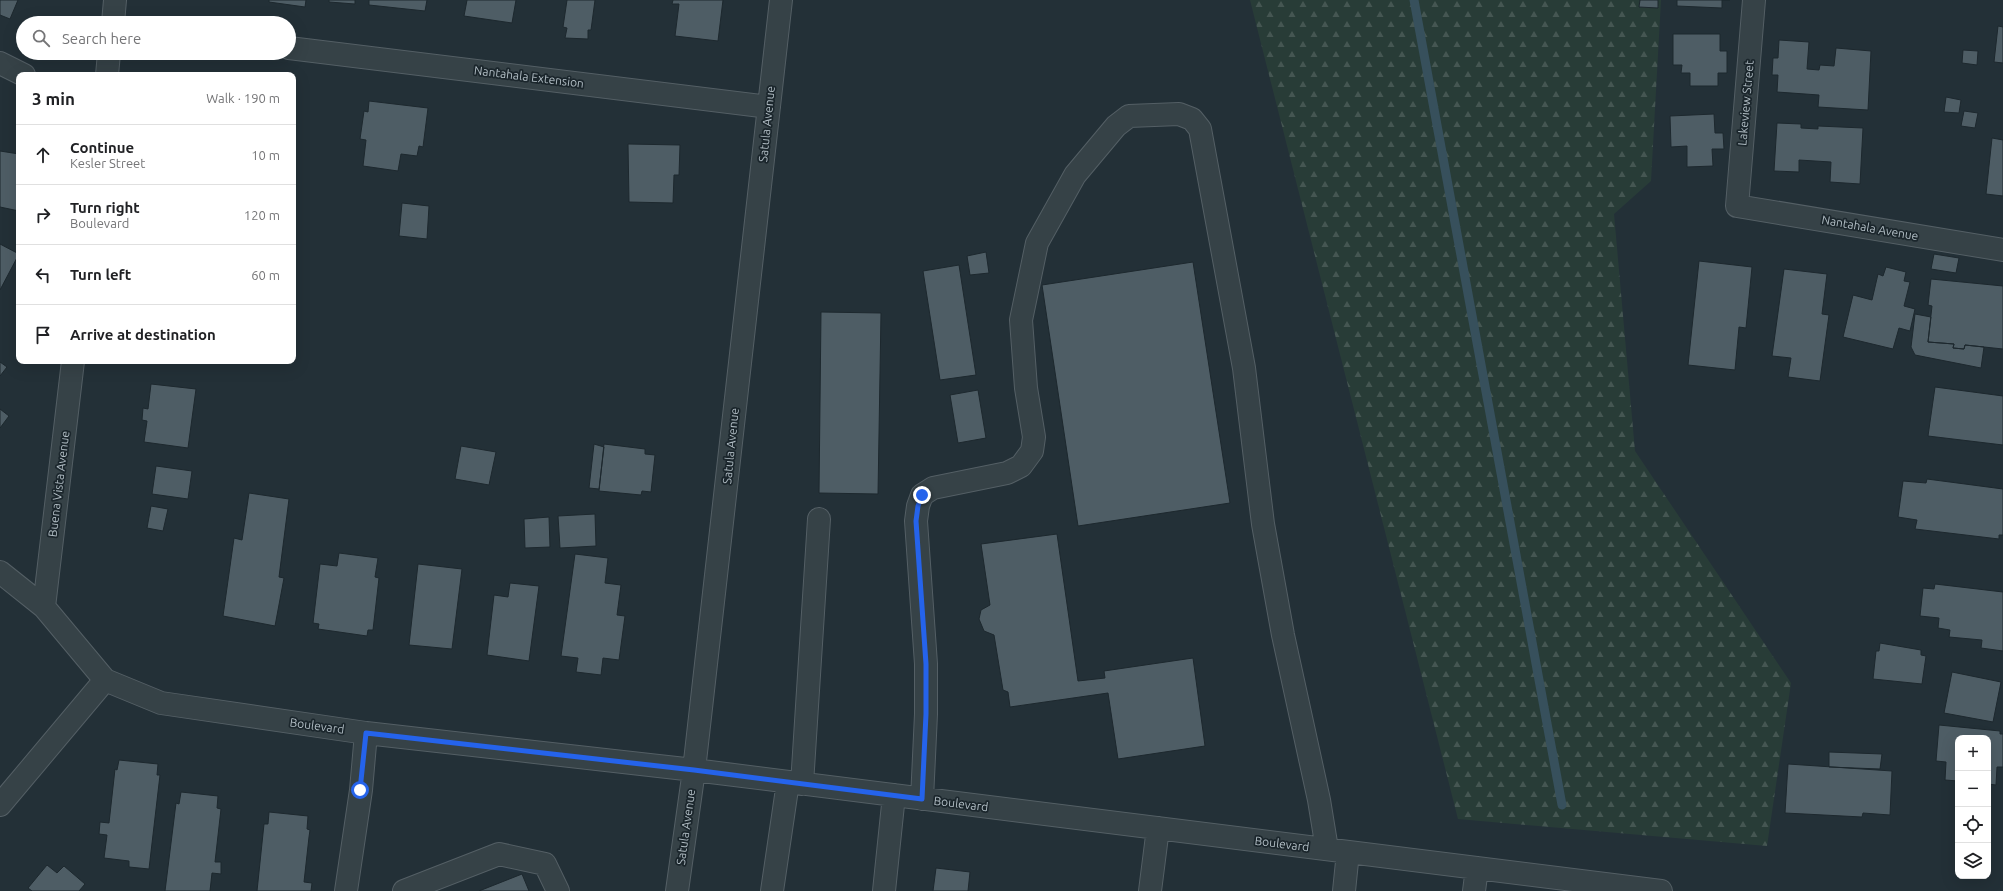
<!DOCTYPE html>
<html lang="en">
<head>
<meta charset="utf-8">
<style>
  :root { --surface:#fff; --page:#f6f6f6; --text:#202124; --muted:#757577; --line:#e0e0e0 }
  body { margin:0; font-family:Ubuntu,sans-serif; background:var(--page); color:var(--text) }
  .controls { position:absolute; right:12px; bottom:12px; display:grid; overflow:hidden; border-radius:8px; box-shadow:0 4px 16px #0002 }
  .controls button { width:36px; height:36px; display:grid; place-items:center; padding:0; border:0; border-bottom:1px solid var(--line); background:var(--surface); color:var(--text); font:20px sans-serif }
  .stop { position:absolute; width:12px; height:12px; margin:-9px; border:3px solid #2563eb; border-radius:50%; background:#fff }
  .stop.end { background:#2563eb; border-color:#fff; box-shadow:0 1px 4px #0008 }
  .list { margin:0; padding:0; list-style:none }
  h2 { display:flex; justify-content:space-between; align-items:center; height:52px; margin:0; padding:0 16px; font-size:17px }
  h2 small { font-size:13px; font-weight:400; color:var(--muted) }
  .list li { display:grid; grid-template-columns:26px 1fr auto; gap:12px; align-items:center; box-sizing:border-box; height:60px; padding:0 16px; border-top:1px solid var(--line) }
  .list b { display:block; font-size:15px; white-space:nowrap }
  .list p { margin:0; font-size:13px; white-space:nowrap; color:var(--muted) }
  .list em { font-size:13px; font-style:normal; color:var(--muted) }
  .icon { flex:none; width:22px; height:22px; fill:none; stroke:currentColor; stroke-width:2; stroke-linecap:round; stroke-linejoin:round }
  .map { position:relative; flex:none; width:2003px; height:891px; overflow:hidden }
  .search { position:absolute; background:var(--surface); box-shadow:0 4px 16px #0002; left:16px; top:16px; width:280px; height:44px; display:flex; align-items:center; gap:10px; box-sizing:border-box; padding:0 14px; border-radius:22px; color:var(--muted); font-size:15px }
  .panel { position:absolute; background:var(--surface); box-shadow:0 4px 16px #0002; left:16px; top:72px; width:280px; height:292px; border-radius:8px }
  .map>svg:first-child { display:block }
  .forest { fill:url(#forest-firs) }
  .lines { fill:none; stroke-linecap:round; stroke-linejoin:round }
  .stream { stroke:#37505c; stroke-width:9 }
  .building { fill:#4e5d65; stroke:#1d282e }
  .minor-casing { stroke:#545f65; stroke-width:24 }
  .minor { stroke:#364247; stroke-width:22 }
  .route { stroke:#2563eb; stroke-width:5 }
  .labels { text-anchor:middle; stroke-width:3.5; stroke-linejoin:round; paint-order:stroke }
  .street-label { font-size:12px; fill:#b1bdc4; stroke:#1b262c }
</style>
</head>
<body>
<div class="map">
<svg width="2003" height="891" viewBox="0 0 2003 891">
  <defs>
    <pattern id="forest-firs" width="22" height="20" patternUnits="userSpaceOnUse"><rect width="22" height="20" fill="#283c37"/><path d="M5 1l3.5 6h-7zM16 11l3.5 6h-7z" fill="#455652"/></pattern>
  </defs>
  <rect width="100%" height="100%" fill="#233037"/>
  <path class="forest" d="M1250,0H1661L1651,181L1614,214L1635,451L1791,683L1767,846L1458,819Z"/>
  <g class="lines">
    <path class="stream" d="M1414,0L1562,805"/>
  </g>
  <path class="building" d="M0,0H18L10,19L0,15Z
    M269,0H306L305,7L269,2Z
    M329,0H355V4L329,2Z
    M369,0H427L425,11L369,5Z
    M467,0H516L512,23L464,16Z
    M567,0H595L591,30H588V39L565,38L567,28L563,27Z
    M673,0H723L718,41L675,36L679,4H672Z
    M1640,0H1658V8L1639,7Z
    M1677,0H1730H1722V8L1677,6Z
    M1998,26L2003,27V63L1994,62Z
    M1673,34H1720V51H1727V73H1718V86H1690V73H1681L1682,65H1673Z
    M1779,40L1809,42L1807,69L1819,70L1820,65L1834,66L1836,48L1871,51L1868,110L1818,107L1819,95L1777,92L1778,75H1772L1773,58H1778Z
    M1963,50L1978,51L1977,65L1962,63Z
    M1946,97L1961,100L1959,113L1944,112Z
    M369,101L428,108L423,147L419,146L417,156L401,154L398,171L363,166L366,140L360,139L364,111L368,112Z
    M1964,111L1978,113L1975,128L1961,126Z
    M1714,114L1715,133H1723L1724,149H1712L1713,166L1687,167V146L1671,147L1670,116Z
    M1777,123L1801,124V128L1818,129V126L1863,128L1860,184L1830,182L1831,162L1799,160V172L1774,171Z
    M1992,138L2003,140V196L1986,194Z
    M628,144L680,145L679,175H674L673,203L629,202Z
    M0,151L19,154V211L0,207Z
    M402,203L429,206L427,239L399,236Z
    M0,244L19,254L0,290Z
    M986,252L989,273L970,275L967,256Z
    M1934,254L1959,258L1956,273L1931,269Z
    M1699,261L1752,267L1746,328L1739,327L1735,370L1688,365Z
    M1193,262L1230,503L1078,526L1042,285Z
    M959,265L976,375L940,380L923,271Z
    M1886,267L1906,272L1904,281L1910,282L1904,306L1915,309L1910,331L1899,328L1893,349L1843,337L1853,295L1872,300L1878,274L1883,276Z
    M1784,269L1827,274L1822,314L1829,315L1820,381L1788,377L1791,358L1772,356Z
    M1931,279L2003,286V349L1965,345L1964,349L1953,348L1954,344L1928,342L1932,306L1928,305Z
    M821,312L881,313L878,494L819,493Z
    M1915,314L1931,317L1928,342L1954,344L1953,348L1964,349L1965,345L1984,347L1981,368L1915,355L1911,347Z
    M0,362L7,367L0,376Z
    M151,384L196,389L188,448L144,442L147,421L142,420L143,408L148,409Z
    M1935,387L2003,396V445L1928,436Z
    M978,390L986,438L958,443L950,395Z
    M0,409L9,416L0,428Z
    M594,444L604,447L599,489L589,488Z
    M604,444L645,449V454L655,455L651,492L642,491L641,495L599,491Z
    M461,446L496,452L489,485L455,479Z
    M156,466L192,471L188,499L152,494Z
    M1927,479L2003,489V535H1999V539L1915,529L1917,520L1898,517L1903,481L1926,483Z
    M249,493L289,499L279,577L284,578L275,626L223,616L234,538L242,540Z
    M151,506L168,509L163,531L147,528Z
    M595,514L596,546L560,548L558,516Z
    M549,517L550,547L525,548L524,519Z
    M1057,534L1078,681L1105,678L1104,671L1193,658L1205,746L1118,759L1108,693L1010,707L1008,692L1003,690L994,635L984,631L979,619L981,610L990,605L981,544Z
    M339,553L378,558L375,577L379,578L373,630H368L367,636L318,629L319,624L313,623L320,564L337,566Z
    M575,554L608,558L605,583L621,585L617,615L625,616L619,660L603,658L601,675L576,672L578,658L561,656Z
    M418,564L462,569L452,649L409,645Z
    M510,583L539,586L529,661L487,655L494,595L508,597Z
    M1935,584L2003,592V651L1981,648L1982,640L1949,637L1950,630L1938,628L1939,618L1920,616L1923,588L1934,589Z
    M1880,643L1921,650V655L1926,656L1922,684L1873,679L1876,651H1879Z
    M1952,672L2001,682L1993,722L1944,713Z
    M1939,725L2000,731V734H2003V767H1997L1996,785L1988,784V738H1958V781L1945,780L1946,762L1936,761Z
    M1829,752L1882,754L1880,769L1829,767Z
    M119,760L158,764L157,775H160L149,869L129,867V861L104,858L107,835L99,834L100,822L109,823L115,769L117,770Z
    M1788,764L1892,771L1890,815L1863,813L1862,817L1785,813Z
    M181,792L218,796L217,808L221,809L215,862H221V874L212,873L210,891H165L176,803L179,804Z
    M269,812L308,816L307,829L310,830L309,837L304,882L312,883L311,891H257L264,824H268Z
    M47,865L57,873L64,866L85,884L79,891H32L28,888Z
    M936,868L970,872L968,891H933Z
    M522,874L529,891H479Z"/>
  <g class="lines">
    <defs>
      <path id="minor" d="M1754,0L1737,206L2003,250
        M113,23L115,0
        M289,48L769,107
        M0,63L24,75
        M107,75L109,53
        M0,572L44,607L105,680L161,703L366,733L694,770L1661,891
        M44,607L73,361
        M802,784L819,519
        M922,799L926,714V664L916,521L918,506L922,495L933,488L1007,473L1021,466L1032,451L1034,437L1026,388L1021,320L1037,243L1075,175L1116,126L1129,116L1179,114L1192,119L1200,129L1244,368L1263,524L1283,635L1319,800L1327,849
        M0,805L105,680
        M346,891L361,790L366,733
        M404,891L499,854L545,864L558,891
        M677,891L694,770L781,0
        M772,891L788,782
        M884,891L894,795
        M1150,891L1158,828
        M1344,891L1348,852
        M1474,891L1477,868"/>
    </defs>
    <use href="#minor" class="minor-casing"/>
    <use href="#minor" class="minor"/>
  </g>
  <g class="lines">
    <path class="route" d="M360,790L366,733L694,770L922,799L926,714V664L916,521L918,506L922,495"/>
  </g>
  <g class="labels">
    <g class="street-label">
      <text transform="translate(529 77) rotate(7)" y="4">Nantahala Extension</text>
      <text transform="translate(1746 103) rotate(-85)" y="4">Lakeview Street</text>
      <text transform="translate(767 124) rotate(-84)" y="4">Satula Avenue</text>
      <text transform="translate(1870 228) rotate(10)" y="4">Nantahala Avenue</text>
      <text transform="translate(731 446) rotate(-84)" y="4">Satula Avenue</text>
      <text transform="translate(59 484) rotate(-83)" y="4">Buena Vista Avenue</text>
      <text transform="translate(317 726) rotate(8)" y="4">Boulevard</text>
      <text transform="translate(961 804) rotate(7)" y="4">Boulevard</text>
      <text transform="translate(686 827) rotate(-82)" y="4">Satula Avenue</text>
      <text transform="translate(1282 844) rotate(7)" y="4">Boulevard</text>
    </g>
  </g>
</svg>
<div class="controls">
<button>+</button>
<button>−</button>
<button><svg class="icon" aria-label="locate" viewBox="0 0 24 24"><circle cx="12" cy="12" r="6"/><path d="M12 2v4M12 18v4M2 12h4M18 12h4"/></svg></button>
<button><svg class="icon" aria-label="layers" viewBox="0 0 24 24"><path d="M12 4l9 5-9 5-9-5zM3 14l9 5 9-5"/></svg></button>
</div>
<div class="stop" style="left:360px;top:790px"></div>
<div class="stop end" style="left:922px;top:495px"></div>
<div class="search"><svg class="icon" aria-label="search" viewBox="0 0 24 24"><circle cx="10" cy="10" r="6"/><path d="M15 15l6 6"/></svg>Search here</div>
<section class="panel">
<h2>3 min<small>Walk · 190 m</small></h2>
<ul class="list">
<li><svg class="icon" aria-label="ahead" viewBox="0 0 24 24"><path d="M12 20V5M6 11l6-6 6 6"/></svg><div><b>Continue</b><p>Kesler Street</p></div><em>10 m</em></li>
<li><svg class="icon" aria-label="right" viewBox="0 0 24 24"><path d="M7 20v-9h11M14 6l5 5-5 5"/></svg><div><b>Turn right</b><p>Boulevard</p></div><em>120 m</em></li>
<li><svg class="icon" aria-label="left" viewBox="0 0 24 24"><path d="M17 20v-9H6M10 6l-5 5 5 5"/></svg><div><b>Turn left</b></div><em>60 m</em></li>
<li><svg class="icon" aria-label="arrive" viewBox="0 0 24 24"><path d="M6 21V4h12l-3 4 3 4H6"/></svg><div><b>Arrive at destination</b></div></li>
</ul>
</section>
</div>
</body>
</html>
